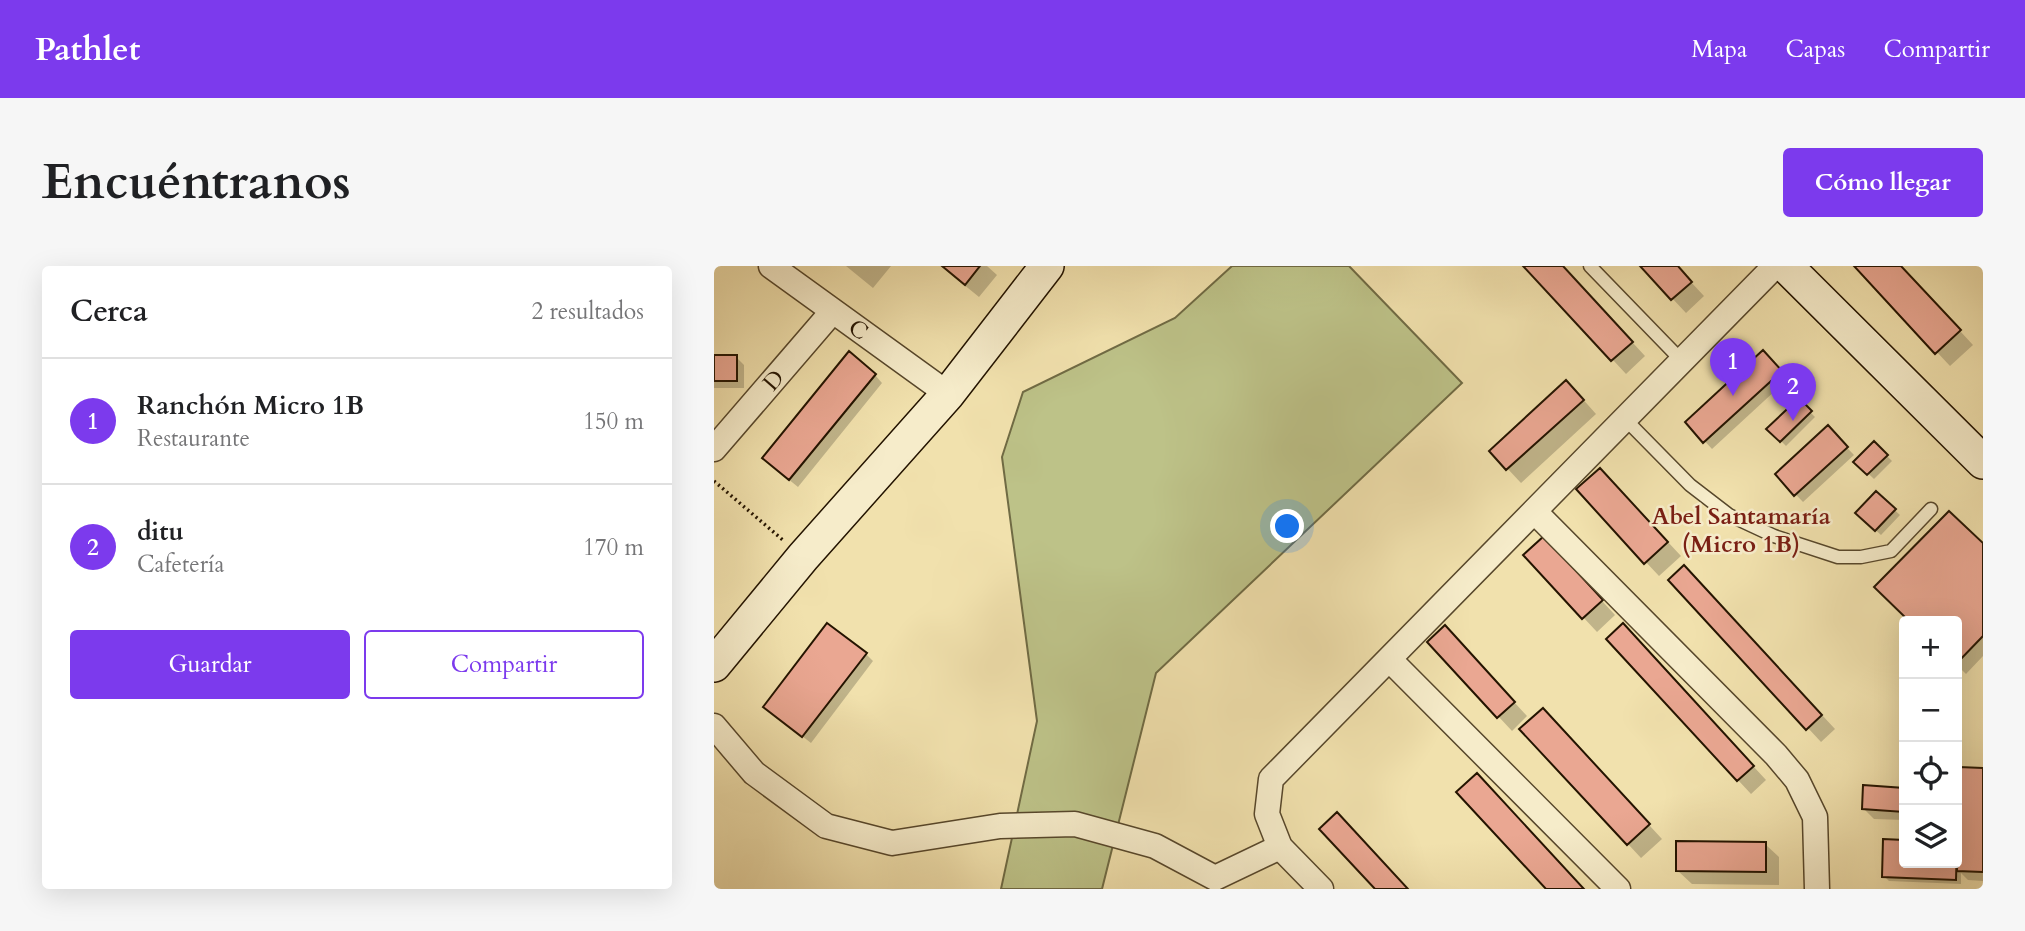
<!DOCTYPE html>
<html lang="es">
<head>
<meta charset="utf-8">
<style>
  :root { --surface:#fff; --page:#f6f6f6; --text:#202124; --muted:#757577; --line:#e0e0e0; --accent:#7c3aed }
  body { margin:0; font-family:Cardo,serif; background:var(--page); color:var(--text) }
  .controls { position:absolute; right:21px; bottom:21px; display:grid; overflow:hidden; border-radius:7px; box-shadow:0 7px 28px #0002 }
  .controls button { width:63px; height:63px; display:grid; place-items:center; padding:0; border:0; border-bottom:2px solid var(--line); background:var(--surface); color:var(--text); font:35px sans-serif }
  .you { position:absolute; left:574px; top:261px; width:24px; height:24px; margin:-18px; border:5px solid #fff; border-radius:50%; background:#1a73e8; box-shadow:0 0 0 10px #1a73e833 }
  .badge { display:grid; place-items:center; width:46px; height:46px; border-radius:50%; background:var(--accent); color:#fff; font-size:23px; font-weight:700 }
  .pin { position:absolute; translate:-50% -58px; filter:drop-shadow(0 2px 4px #0008) }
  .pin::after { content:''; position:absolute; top:37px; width:24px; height:21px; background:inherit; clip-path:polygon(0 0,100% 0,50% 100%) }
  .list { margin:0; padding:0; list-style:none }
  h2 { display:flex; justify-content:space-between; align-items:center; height:91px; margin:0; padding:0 28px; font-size:30px }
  h2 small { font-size:23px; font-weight:400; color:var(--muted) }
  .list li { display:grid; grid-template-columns:46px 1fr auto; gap:21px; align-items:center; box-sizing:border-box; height:126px; padding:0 28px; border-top:2px solid var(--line) }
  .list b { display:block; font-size:26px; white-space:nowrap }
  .list p { margin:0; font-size:23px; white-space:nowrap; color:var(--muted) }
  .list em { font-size:23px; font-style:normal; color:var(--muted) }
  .actions { display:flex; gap:14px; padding:21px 28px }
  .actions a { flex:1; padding:16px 0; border:2px solid var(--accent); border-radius:7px; text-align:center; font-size:24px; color:var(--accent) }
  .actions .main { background:var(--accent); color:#fff }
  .icon { flex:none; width:38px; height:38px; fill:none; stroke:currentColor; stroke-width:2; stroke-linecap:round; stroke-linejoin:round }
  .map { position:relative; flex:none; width:1269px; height:623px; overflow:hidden; border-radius:7px }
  header { display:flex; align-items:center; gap:42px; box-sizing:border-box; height:98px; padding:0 35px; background:var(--accent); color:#fff }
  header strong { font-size:33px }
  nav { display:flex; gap:38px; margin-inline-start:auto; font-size:24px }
  .intro { display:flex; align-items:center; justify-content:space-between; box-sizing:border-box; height:168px; padding:0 42px }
  h1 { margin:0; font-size:49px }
  .button { padding:18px 32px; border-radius:7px; background:var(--accent); color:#fff; font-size:24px; font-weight:700 }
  main { display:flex; gap:42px; padding:0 42px }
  aside { flex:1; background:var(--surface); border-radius:7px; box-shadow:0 7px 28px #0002 }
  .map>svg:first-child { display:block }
  .green { fill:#bdc288; stroke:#706b44; stroke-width:2 }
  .shadow { fill:#0003 }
  .building { fill:#eaa792; stroke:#241400; stroke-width:2 }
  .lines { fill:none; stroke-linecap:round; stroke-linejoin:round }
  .lane-casing { stroke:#57472b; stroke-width:15 }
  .street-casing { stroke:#57472b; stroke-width:27 }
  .secondary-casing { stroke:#241400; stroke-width:36 }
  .path { stroke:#241400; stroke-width:3.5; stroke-dasharray:2 3.5; stroke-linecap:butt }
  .lane { stroke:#f6ecca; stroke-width:12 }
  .street { stroke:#f6ecca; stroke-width:24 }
  .secondary { stroke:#f6ecca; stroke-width:33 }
  .labels { text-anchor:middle; stroke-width:5; stroke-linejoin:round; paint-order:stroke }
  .street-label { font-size:23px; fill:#241400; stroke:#f6ecca }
  .neighbourhood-label { font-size:24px; font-weight:bold; fill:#7a1f14; stroke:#f6ecca }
</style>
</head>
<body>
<header>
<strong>Pathlet</strong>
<nav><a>Mapa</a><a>Capas</a><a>Compartir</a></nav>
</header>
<div class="intro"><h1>Encuéntranos</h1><a class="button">Cómo llegar</a></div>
<main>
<aside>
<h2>Cerca<small>2 resultados</small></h2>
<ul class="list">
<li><span class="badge">1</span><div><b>Ranchón Micro 1B</b><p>Restaurante</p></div><em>150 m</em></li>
<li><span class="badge">2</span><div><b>ditu</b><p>Cafetería</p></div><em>170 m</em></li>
</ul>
<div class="actions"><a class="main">Guardar</a><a>Compartir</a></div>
</aside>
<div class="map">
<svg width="1269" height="623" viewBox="0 0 1269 623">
  <rect width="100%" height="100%" fill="#f1e1ad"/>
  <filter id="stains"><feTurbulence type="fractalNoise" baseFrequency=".00286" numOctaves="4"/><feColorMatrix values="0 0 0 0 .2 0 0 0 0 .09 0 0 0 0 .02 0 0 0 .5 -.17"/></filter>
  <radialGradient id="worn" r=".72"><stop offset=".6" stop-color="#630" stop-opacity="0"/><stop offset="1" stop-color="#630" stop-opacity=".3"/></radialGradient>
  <path class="green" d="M518,0H635L748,117L442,407L388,623H287L323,455L288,191L309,126L461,52Z"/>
  <path class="shadow" d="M132,0H177L159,22Z
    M227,0H273L283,9L265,31Z
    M812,0H848L931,90L912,108Z
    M928,0H962L990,30L972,47Z
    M1142,0H1186L1259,79L1236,100Z
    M1049,87L1074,113L998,183L973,156Z
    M0,91H22L30,99V122H0Z
    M161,109L168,117L84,221L58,200Z
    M866,130L882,148L807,217L777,185Z
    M1084,134L1101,151L1072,180L1055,163Z
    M1114,162L1140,189L1089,236L1063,209Z
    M1160,177L1178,195L1160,213L1142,196Z
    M899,217L967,290L945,310L864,224Z
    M1162,227L1186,249L1167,269L1143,247Z
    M1269,280V390L1252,408L1243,399V355H1197L1163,321Z
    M843,286L901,349L883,366L811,289Z
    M956,314L983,315L1121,463L1107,476Z
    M922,373L1052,514L1037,528L1024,514Z
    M744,375L813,450L798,465L715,376Z
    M152,388L159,395L97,477L51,441Z
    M842,458L948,573L927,592L914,578Z
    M1269,504V615L1254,614L1247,607V618L1175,615L1170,610L1171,575L1190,576V597H1243V578L1246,580L1247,557H1243V526H1246Z
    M1151,521L1190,523V554L1160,553L1150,543Z
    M1051,578L1065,591V619L978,618L964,605Z"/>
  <path class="building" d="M228,0H266L251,19Z
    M809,0H849L919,76L897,95Z
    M926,0H964L978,16L957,34Z
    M1140,0H1187L1247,64L1221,88Z
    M1049,84L1068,105L989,177L971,156Z
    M135,85L162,108L75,214L48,192Z
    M0,89H23V115H0Z
    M852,114L870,134L792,204L775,185Z
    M1085,132L1098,145L1066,176L1052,163Z
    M1114,159L1134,181L1080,230L1061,208Z
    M1160,175L1174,189L1153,209L1139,196Z
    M886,202L954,276L930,298L862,223Z
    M1162,225L1182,243L1161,265L1141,247Z
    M1235,245L1269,277V370L1243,397V355H1195L1160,321Z
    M830,270L889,334L868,353L809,289Z
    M970,299L1108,449L1092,464L954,314Z
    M113,357L153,387L88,471L49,441Z
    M909,357L1040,500L1023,515L892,373Z
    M731,359L801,436L783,452L713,376Z
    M829,442L936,558L913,579L805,463Z
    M1245,501L1269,502V606L1243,605L1245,549L1243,548V524Z
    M763,507L870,623H832L742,526Z
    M1149,519L1190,522V546L1148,543Z
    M623,546L694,623H661L605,563Z
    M1169,573L1190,574V597H1243V576L1242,614L1168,611Z
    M962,575L1052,576V606L962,605Z"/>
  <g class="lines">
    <defs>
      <path id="lane" d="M876,0L969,96
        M912,154L976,219L1015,249L1060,270L1124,291H1147L1177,285L1217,243"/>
      <g id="street">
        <path id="s1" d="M57,0L234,128"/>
        <path id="s2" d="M0,183L118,46"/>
        <path d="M821,246L1062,489L1083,514L1101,551L1103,623"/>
        <path d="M676,394L904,623"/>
        <path d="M0,460L40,507L112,560L178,577L286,560L361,558L441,580L501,612L566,581"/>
        <path d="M607,623L566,581L553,548L557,513L1061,0"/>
      </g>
      <path id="secondary" d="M1072,0L1269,196
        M0,399L89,291L234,128L333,0"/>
    </defs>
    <use href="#lane" class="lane-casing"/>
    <use href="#street" class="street-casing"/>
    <use href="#secondary" class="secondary-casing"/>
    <path class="path" d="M0,215L70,275"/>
    <use href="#lane" class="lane"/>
    <use href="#street" class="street"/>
    <use href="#secondary" class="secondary"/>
  </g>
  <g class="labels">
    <g class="street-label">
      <text dy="8" stroke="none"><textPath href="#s1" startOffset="108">C</textPath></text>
      <text dy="8" stroke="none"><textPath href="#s2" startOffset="91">D</textPath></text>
    </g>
    <g class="neighbourhood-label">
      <text x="1027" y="258">Abel Santamaría<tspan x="1027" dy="28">(Micro 1B)</tspan></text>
    </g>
  </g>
  <rect width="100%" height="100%" filter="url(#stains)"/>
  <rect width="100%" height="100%" fill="url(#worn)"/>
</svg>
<div class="controls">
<button>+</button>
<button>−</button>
<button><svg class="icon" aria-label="locate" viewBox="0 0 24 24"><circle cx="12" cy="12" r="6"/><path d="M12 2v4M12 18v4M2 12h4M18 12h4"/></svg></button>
<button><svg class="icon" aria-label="layers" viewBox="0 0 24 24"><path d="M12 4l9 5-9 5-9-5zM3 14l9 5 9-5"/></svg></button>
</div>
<div class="you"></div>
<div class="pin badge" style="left:1019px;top:130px">1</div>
<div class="pin badge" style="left:1079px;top:155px">2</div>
</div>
</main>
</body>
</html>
